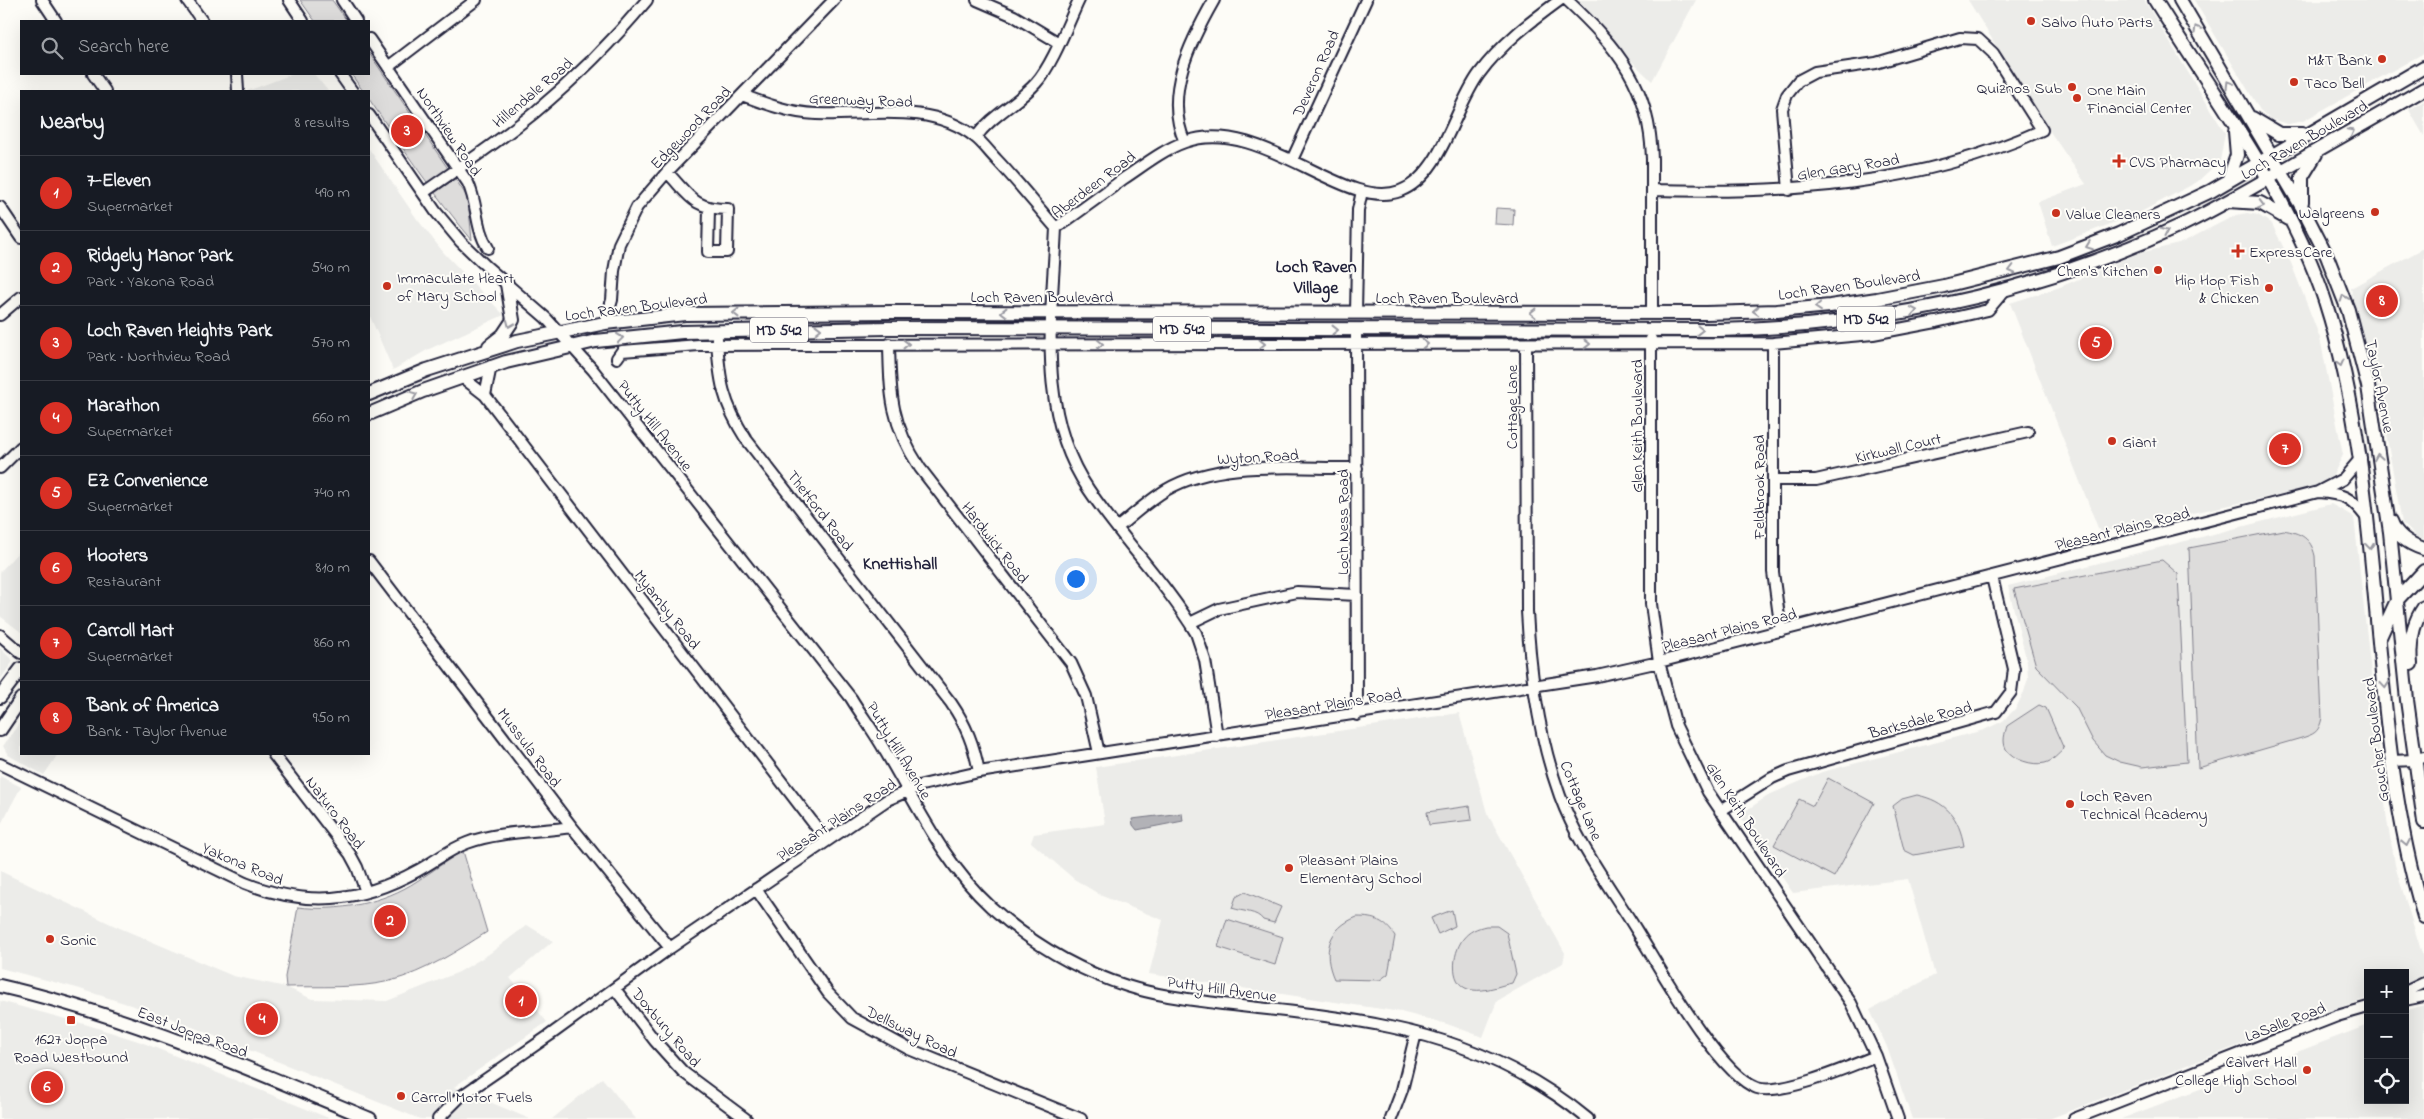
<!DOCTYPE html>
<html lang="en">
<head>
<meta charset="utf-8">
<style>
  :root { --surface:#171b24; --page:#20242c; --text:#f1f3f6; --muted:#9ea1a6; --line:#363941; --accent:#d93025 }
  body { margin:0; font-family:"Indie Flower",sans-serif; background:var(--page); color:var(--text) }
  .controls { position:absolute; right:15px; bottom:15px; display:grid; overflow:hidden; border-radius:0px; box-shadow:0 5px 20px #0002 }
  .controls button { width:45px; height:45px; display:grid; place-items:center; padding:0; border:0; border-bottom:1px solid var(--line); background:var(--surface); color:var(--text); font:25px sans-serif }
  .you { position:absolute; left:1075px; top:578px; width:18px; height:18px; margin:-12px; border:4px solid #fff; border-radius:50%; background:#1a73e8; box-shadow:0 0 0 8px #1a73e833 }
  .badge { display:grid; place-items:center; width:32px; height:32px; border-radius:50%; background:var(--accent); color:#fff; font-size:16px; font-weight:700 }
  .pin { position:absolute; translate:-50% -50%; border:2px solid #fff; box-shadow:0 1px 5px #0006 }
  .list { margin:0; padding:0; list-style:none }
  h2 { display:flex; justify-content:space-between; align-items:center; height:65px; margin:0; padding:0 20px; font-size:21px }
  h2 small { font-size:16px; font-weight:400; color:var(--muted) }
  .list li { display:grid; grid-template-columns:32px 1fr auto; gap:15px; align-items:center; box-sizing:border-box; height:75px; padding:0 20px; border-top:1px solid var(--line) }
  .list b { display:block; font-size:19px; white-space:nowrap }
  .list p { margin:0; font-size:16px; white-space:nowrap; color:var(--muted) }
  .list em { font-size:16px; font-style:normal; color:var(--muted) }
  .icon { flex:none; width:28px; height:28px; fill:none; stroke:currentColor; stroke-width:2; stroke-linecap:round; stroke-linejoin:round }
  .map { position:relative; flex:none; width:2424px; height:1119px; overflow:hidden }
  .search { position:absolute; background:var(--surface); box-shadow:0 5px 20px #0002; left:20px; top:20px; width:350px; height:55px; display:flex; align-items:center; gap:12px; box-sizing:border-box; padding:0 18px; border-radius:0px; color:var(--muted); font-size:19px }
  .panel { position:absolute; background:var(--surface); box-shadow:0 5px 20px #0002; left:20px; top:90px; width:350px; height:665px; border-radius:0px }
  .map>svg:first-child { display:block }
  .built { fill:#ecece9 }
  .green { fill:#dddcdb; stroke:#807f8b }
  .water { fill:#b2b2b7; stroke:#787885 }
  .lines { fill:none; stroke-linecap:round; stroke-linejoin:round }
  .minor-casing { stroke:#22223b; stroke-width:14 }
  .major-casing { stroke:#22223b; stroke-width:16 }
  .minor { stroke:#fdfcf7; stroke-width:10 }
  .major { stroke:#fdfcf7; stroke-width:12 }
  .oneway { stroke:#9a9aa2 }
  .poi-dot { fill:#c8321e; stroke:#fdfcf7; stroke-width:2 }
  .labels { text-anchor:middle; stroke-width:4; stroke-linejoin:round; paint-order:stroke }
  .shield { fill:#fdfcf7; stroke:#646373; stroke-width:1 }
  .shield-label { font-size:15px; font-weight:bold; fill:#22223b }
  .poi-label { font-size:16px; fill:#22223b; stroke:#fdfcf7; text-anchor:start }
  .street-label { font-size:16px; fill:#22223b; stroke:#fdfcf7 }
  .neighbourhood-label { font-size:18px; font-weight:bold; fill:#22223b; stroke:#fdfcf7 }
</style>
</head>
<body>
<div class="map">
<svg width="2424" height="1119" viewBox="0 0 2424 1119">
  <rect width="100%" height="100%" fill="#fdfcf7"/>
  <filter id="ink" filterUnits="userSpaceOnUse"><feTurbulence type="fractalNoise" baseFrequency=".02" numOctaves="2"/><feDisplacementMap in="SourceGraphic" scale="10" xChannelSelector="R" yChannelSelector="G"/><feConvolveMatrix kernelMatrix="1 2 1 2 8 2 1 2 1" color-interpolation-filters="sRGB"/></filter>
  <g filter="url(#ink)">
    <path class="built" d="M1578,0H1696L1652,81L1595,26Z
      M1968,0H2144L2225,133L2220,161L2197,182L2137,214L2052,246L2038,202L2086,184L2040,117Z
      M2194,0H2424V53L2303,121L2288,124L2270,119L2260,110Z
      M293,74H314L328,91H247Z
      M2424,101V136L2409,110Z
      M369,149L417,219L444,253L504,315L427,350L393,370L369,314Z
      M2247,213L2258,215L2272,224L2291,263L2320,338L2343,455L2333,475L2318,486L2100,533L2010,303L2060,287L2139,253L2179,244L2236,215Z
      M2424,248V539L2417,537L2402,523L2381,405L2357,321L2351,288Z
      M2331,504L2354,517L2387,821L2396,869L2424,960V979L2405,985V973H2368V998L2319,1014L2049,1119H1912L1887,1047L1870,1010L1935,975L1908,879L1793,893L1739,815L1771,794L1822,772L1984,730L2003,721L2016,708L2024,692L2028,678L2027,662L2008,586Z
      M21,549V632L0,616V572Z
      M0,648L13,661L0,680Z
      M1459,713L1487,813L1565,953L1563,963L1497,1001L1483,1037L1447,1024L1401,1012L1149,974L1163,920L1102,896L1074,879L1031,842L1034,834L1105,824L1096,767Z
      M21,721V754H58L44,775L8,755L3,746Z
      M0,776L21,787L0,826Z
      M0,871L115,926L233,976L286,987L312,999L387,1001L459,972L489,954L527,925L553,941L510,978L547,1022L454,1087L530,1119H420L165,1016L77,988L0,968Z
      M0,1001L88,1025L141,1042L331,1119H0Z
      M2424,1005V1119H2121L2368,1025V1100H2405V1011Z
      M602,1078L636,1119H552Z"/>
    <path class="green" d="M300,0H332L347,21H315Z
      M369,53L464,192L468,200L472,240C434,195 402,147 369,99V91H363L351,74H369Z
      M1496,208L1514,209L1513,225L1495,224Z
      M2283,530C2301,533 2311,538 2315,556L2322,718C2319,730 2317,733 2305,737L2198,768L2189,548Z
      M2162,560L2178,574L2187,762L2142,767L2120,762L2105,755L2093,741L2076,707L2036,666L2014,589Z
      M2039,705L2046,708L2064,749C2058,754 2053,761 2045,763C2033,766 2013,760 2006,749C2002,741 2005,733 2007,726Z
      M1828,778L1874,803L1834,877L1774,845L1799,799L1813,806Z
      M1917,795C1946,801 1959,817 1964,846L1914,855L1904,850L1893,806L1902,799Z
      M1470,806L1472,820L1429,825L1427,812Z
      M463,851L487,932C457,951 425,972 390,981C356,989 320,986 286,987L285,977L298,907C338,912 384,903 417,881C433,871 447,860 463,851Z
      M1245,892L1281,907L1274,923L1263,920C1257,911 1243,912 1232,908L1236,897Z
      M1452,910L1455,926L1438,934L1431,918Z
      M1357,917C1375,917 1385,921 1395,936L1388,974L1380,980L1334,979C1322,952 1328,928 1357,917Z
      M1227,919L1283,937L1275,965L1218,947Z
      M1486,926H1497L1507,933L1516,974L1512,983C1501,985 1485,992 1473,990C1448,988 1452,953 1463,939C1469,931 1477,928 1486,926Z"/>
    <path class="water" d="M1182,813L1183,821L1137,830L1133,825L1132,819Z"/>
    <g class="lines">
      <defs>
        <path id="minor" d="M42,0L56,21
          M187,0L202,21
          M289,0L303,21
          M342,0L356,21
          M977,0L1014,16L1059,43
          M1567,0C1618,48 1650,86 1652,159V313
          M369,39L468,183C478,204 475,228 488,248
          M388,67L476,0
          M93,74L105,91
          M237,74L238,91
          M340,74L352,91
          M742,95C766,104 790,113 816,114C869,116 929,101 975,137C983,143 989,152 996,159C1017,181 1036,205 1056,228
          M369,115L436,212L461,242L487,267L546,318L593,370L851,698C862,716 875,733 885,751C917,805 944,864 991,907C1030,942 1077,970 1127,986C1155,995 1186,999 1215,1003C1273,1010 1333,1015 1390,1027C1463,1042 1530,1071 1588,1119
          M976,137C992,115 1018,103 1036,83C1053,64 1068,23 1079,0
          M1185,142C1163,95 1190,42 1214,0
          M1292,160L1366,0
          M667,172C689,195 693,209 728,209L727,252H708L709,209
          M1652,190C1785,194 1919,186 2042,130L1993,53L1978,39L1960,38L1876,63L1815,72L1798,81L1787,95L1782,109L1789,190
          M423,193C460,167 498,142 534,113C575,79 613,41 647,0
          M0,207L21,238
          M1056,228C1078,212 1101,196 1123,179C1143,166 1162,150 1185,142C1261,115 1344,212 1400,191C1442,175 1454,108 1479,74C1501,44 1530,22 1560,0
          M1056,228C1052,317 1036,413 1089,490C1122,539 1165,582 1196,633L1205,660L1217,736
          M1356,313L1358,210L1362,191
          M0,315L21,297
          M605,323L612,300L614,271L619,244L637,207L667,172L834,0
          M1356,330L1357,715
          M717,338C719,380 723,403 746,439L951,703C966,725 974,745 979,772
          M1651,339V604L1659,662L1676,726L1708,792L1851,1003L1876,1056L1898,1119
          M1773,343V572L1781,631
          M889,344C890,395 891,424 920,468L1071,663L1086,696L1099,753
          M1526,344L1527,611C1530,673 1539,738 1560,796C1578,845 1610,887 1637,931C1659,967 1719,1075 1757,1088C1781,1096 1851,1066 1876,1056
          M617,358L622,351L699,345L1773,343L1873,334L1936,322L1988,310L2004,291
          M462,377L485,395L827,841
          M485,395L491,366
          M0,468L21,447
          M1773,480H1816L2028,432
          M2318,492L2343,479L2361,458
          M1117,528C1133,515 1148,501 1166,490C1218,459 1297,469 1357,468
          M369,561L572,827L670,948
          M1190,623L1219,609L1297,592L1357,595
          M0,635L21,653
          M273,754L350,854L357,867L366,892
          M2391,761L2415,760L2424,757
          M0,764L245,883C306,907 359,903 417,871C434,862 448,850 467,843C499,831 538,832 572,827
          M1720,811L1772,778L1788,771L1996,712L2011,692L2014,669L1992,577
          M756,889L828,993L852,1018L909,1049L1081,1119
          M615,989L655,1041L683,1072L746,1119
          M2405,992L2424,983
          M2405,1000L2424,996
          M438,1119L460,1097L550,1035L670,948L887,800L922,785L979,772L1597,676L1659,662L2318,492C2343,494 2350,496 2366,517
          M1391,1119L1402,1090L1416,1033
          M2074,1119L2337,1016L2368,1007"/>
        <path id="major" d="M2155,0C2213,94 2291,196 2325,301C2389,501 2364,717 2424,917
          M2180,0L2303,209L2327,256L2348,310L2368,386L2390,532L2407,700L2424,822
          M2252,118L2279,134H2302
          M2228,181L2237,155L2235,131
          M2228,201L2260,203L2288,219
          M2302,202V177L2316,154
          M489,346L503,335L513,320L507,284
          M369,394L427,370L517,341L605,323L685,314L893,312L1706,313L1777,311L1830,306L1877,299L1944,286L2059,257L2119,234L2211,191L2424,67
          M369,414L423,391L506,362L596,341L682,332L888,328L1719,330C1880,326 2036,293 2182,225C2220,207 2256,185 2292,165C2336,139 2380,115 2424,89
          M2391,521C2396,536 2409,544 2424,549
          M2380,637L2397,600L2424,571
          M2411,664C2409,644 2413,623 2424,607
          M0,697L21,669
          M0,730L21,699
          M0,986C128,1015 249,1069 370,1119"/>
      </defs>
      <use href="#minor" class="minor-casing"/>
      <use href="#major" class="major-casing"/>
      <use href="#minor" class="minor"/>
      <use href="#major" class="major"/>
    </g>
    <defs><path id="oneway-chevron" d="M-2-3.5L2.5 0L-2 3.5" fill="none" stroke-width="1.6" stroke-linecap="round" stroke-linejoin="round" transform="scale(1.25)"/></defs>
    <g class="oneway">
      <use href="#oneway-chevron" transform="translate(2197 29) rotate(-121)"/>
      <use href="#oneway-chevron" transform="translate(2229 84) rotate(-121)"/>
      <use href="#oneway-chevron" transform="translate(2351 132) rotate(-29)"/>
      <use href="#oneway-chevron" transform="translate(2261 205) rotate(15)"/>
      <use href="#oneway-chevron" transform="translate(2165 232) rotate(-24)"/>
      <use href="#oneway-chevron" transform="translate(2089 246) rotate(159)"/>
      <use href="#oneway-chevron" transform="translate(2012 270) rotate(166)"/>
      <use href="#oneway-chevron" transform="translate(2344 298) rotate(-109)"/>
      <use href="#oneway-chevron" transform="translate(1818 307) rotate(175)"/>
      <use href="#oneway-chevron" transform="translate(1756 311) rotate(178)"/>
      <use href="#oneway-chevron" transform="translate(1914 311) rotate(-10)"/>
      <use href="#oneway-chevron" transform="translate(1004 312) rotate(-180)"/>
      <use href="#oneway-chevron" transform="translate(736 313) rotate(180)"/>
      <use href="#oneway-chevron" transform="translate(1533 313) rotate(180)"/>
      <use href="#oneway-chevron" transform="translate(510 324) rotate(113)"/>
      <use href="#oneway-chevron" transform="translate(818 329) rotate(-1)"/>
      <use href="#oneway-chevron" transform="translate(1335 330)"/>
      <use href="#oneway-chevron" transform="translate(1700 330) rotate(1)"/>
      <use href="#oneway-chevron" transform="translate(620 338) rotate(-7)"/>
      <use href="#oneway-chevron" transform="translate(906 344)"/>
      <use href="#oneway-chevron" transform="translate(1100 344) rotate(1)"/>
      <use href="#oneway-chevron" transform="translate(1262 344)"/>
      <use href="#oneway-chevron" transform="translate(1425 344)"/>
      <use href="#oneway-chevron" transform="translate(1587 344)"/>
      <use href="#oneway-chevron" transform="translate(2340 363) rotate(76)"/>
      <use href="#oneway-chevron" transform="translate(414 395) rotate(-22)"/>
      <use href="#oneway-chevron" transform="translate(2378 457) rotate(-99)"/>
      <use href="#oneway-chevron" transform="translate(2370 546) rotate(83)"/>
      <use href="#oneway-chevron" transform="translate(2385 685) rotate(85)"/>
      <use href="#oneway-chevron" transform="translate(2406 843) rotate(79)"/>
    </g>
  </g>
  <g class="poi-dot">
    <circle cx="2031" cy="21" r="5"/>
    <circle cx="2382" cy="59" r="5"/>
    <circle cx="2294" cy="82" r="5"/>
    <circle cx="2072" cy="87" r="5"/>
    <circle cx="2077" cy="98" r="5"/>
    <path d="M2116.5 153.5h5v5h5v5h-5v5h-5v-5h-5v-5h5z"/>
    <circle cx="2375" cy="212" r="5"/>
    <circle cx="2056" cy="213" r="5"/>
    <path d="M2235.5 243.5h5v5h5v5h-5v5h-5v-5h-5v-5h5z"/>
    <circle cx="2158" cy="270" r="5"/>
    <circle cx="387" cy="286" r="5"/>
    <circle cx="2269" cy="288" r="5"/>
    <circle cx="2112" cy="441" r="5"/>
    <circle cx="2070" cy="804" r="5"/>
    <circle cx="1289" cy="868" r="5"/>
    <circle cx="50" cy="939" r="5"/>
    <rect x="66" y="1015" width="10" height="10" rx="2.5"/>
    <circle cx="2307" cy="1070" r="5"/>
    <circle cx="401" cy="1096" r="5"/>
  </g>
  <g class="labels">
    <g class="shield">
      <rect x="1837" y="306.5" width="58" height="25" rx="4"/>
      <rect x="1153" y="316.5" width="58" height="25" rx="4"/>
      <rect x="750" y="317.5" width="58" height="25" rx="4"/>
    </g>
    <g class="shield-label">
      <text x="1866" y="324">MD 542</text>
      <text x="1182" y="334">MD 542</text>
      <text x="779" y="335">MD 542</text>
    </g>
    <g class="poi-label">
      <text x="2041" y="27">Salvo Auto Parts</text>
      <text x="2372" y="65" text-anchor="end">M&amp;T Bank</text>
      <text x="2304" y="88">Taco Bell</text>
      <text x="2062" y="93" text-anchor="end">Quiznos Sub</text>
      <text x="2087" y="95">One Main<tspan x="2087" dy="18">Financial Center</tspan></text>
      <text x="2129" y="167">CVS Pharmacy</text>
      <text x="2365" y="218" text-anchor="end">Walgreens</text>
      <text x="2066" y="219">Value Cleaners</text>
      <text x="2249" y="257">ExpressCare</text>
      <text x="2148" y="276" text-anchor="end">Chen's Kitchen</text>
      <text x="397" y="283">Immaculate Heart<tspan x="397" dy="18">of Mary School</tspan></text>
      <text x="2259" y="285" text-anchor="end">Hip Hop Fish<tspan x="2259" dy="18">&amp; Chicken</tspan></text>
      <text x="2122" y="447">Giant</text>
      <text x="2080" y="801">Loch Raven<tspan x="2080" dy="18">Technical Academy</tspan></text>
      <text x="1299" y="865">Pleasant Plains<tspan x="1299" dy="18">Elementary School</tspan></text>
      <text x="60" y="945">Sonic</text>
      <text x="71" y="1044" text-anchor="middle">1627 Joppa<tspan x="71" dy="18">Road Westbound</tspan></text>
      <text x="2297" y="1067" text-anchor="end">Calvert Hall<tspan x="2297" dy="18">College High School</tspan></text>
      <text x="411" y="1102">Carroll Motor Fuels</text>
    </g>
    <g class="street-label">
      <text transform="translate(1315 73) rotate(-66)" y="6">Deveron Road</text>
      <text transform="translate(532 92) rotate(-40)" y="6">Hillendale Road</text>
      <text transform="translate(861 99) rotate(2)" y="6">Greenway Road</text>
      <text transform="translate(690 127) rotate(-46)" y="6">Edgewood Road</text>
      <text transform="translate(450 131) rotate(56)" y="6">Northview Road</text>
      <text transform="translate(2304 139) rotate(-30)" y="6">Loch Raven Boulevard</text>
      <text transform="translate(1848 166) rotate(-9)" y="6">Glen Gary Road</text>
      <text transform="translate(1093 184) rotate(-37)" y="6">Aberdeen Road</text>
      <text transform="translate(1849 284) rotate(-8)" y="6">Loch Raven Boulevard</text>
      <text x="1042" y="302">Loch Raven Boulevard</text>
      <text x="1447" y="303">Loch Raven Boulevard</text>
      <text transform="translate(636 306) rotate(-7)" y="6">Loch Raven Boulevard</text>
      <text transform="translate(2381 386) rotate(79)" y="6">Taylor Avenue</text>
      <text transform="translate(1511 407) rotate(-90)" y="6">Cottage Lane</text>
      <text transform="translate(656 425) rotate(52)" y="6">Putty Hill Avenue</text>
      <text transform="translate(1636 426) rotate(-90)" y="6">Glen Keith Boulevard</text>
      <text transform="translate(1898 447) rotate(-13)" y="6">Kirkwall Court</text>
      <text transform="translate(1258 456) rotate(-3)" y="6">Wyton Road</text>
      <text transform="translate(1758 487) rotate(-90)" y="6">Feldbrook Road</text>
      <text transform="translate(821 510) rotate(52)" y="6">Thetford Road</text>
      <text transform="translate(1342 522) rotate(-90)" y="6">Loch Ness Road</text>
      <text transform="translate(2122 528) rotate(-14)" y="6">Pleasant Plains Road</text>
      <text transform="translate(996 542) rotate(52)" y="6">Hardwick Road</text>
      <text transform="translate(668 609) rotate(52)" y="6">Myamby Road</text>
      <text transform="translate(1729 629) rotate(-14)" y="6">Pleasant Plains Road</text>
      <text transform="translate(1333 703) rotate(-9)" y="6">Pleasant Plains Road</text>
      <text transform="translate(1920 719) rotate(-15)" y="6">Barksdale Road</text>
      <text transform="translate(2375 740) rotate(-97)" y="6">Goucher Boulevard</text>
      <text transform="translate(530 747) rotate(53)" y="6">Mussula Road</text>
      <text transform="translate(900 750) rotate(59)" y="6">Putty Hill Avenue</text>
      <text transform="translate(1582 800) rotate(67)" y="6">Cottage Lane</text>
      <text transform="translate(336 812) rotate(53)" y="6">Naturo Road</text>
      <text transform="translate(836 819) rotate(-33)" y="6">Pleasant Plains Road</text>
      <text transform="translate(1747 819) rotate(57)" y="6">Glen Keith Boulevard</text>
      <text transform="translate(243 863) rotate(23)" y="6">Yakona Road</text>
      <text transform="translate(1222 988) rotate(8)" y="6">Putty Hill Avenue</text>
      <text transform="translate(2285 1021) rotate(-21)" y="6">LaSalle Road</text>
      <text transform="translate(667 1027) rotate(50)" y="6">Doxbury Road</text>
      <text transform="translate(193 1031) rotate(21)" y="6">East Joppa Road</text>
      <text transform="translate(912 1031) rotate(26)" y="6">Dellsway Road</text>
    </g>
    <g class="neighbourhood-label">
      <text x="1316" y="272">Loch Raven<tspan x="1316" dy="21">Village</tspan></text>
      <text x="900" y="569">Knettishall</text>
    </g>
  </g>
</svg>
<div class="controls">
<button>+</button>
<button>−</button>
<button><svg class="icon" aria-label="locate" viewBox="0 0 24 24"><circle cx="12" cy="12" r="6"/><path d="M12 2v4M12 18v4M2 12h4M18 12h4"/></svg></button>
</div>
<div class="you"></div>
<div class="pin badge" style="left:521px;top:1001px">1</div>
<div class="pin badge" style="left:390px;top:921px">2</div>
<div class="pin badge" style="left:407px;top:131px">3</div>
<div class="pin badge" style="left:262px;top:1019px">4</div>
<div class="pin badge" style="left:2096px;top:343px">5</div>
<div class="pin badge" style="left:47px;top:1087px">6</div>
<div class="pin badge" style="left:2285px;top:449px">7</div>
<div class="pin badge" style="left:2382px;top:301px">8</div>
<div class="search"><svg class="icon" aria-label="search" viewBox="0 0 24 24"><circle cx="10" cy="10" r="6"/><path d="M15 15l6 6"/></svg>Search here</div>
<section class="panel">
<h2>Nearby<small>8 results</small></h2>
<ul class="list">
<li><span class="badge">1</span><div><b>7-Eleven</b><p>Supermarket</p></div><em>490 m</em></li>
<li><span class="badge">2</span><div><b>Ridgely Manor Park</b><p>Park · Yakona Road</p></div><em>540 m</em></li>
<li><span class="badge">3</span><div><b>Loch Raven Heights Park</b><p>Park · Northview Road</p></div><em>570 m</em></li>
<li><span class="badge">4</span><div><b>Marathon</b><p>Supermarket</p></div><em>660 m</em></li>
<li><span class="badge">5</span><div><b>EZ Convenience</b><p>Supermarket</p></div><em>740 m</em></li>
<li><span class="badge">6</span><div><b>Hooters</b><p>Restaurant</p></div><em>810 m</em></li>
<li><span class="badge">7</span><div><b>Carroll Mart</b><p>Supermarket</p></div><em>860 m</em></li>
<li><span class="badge">8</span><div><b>Bank of America</b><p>Bank · Taylor Avenue</p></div><em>950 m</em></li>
</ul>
</section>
</div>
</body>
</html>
